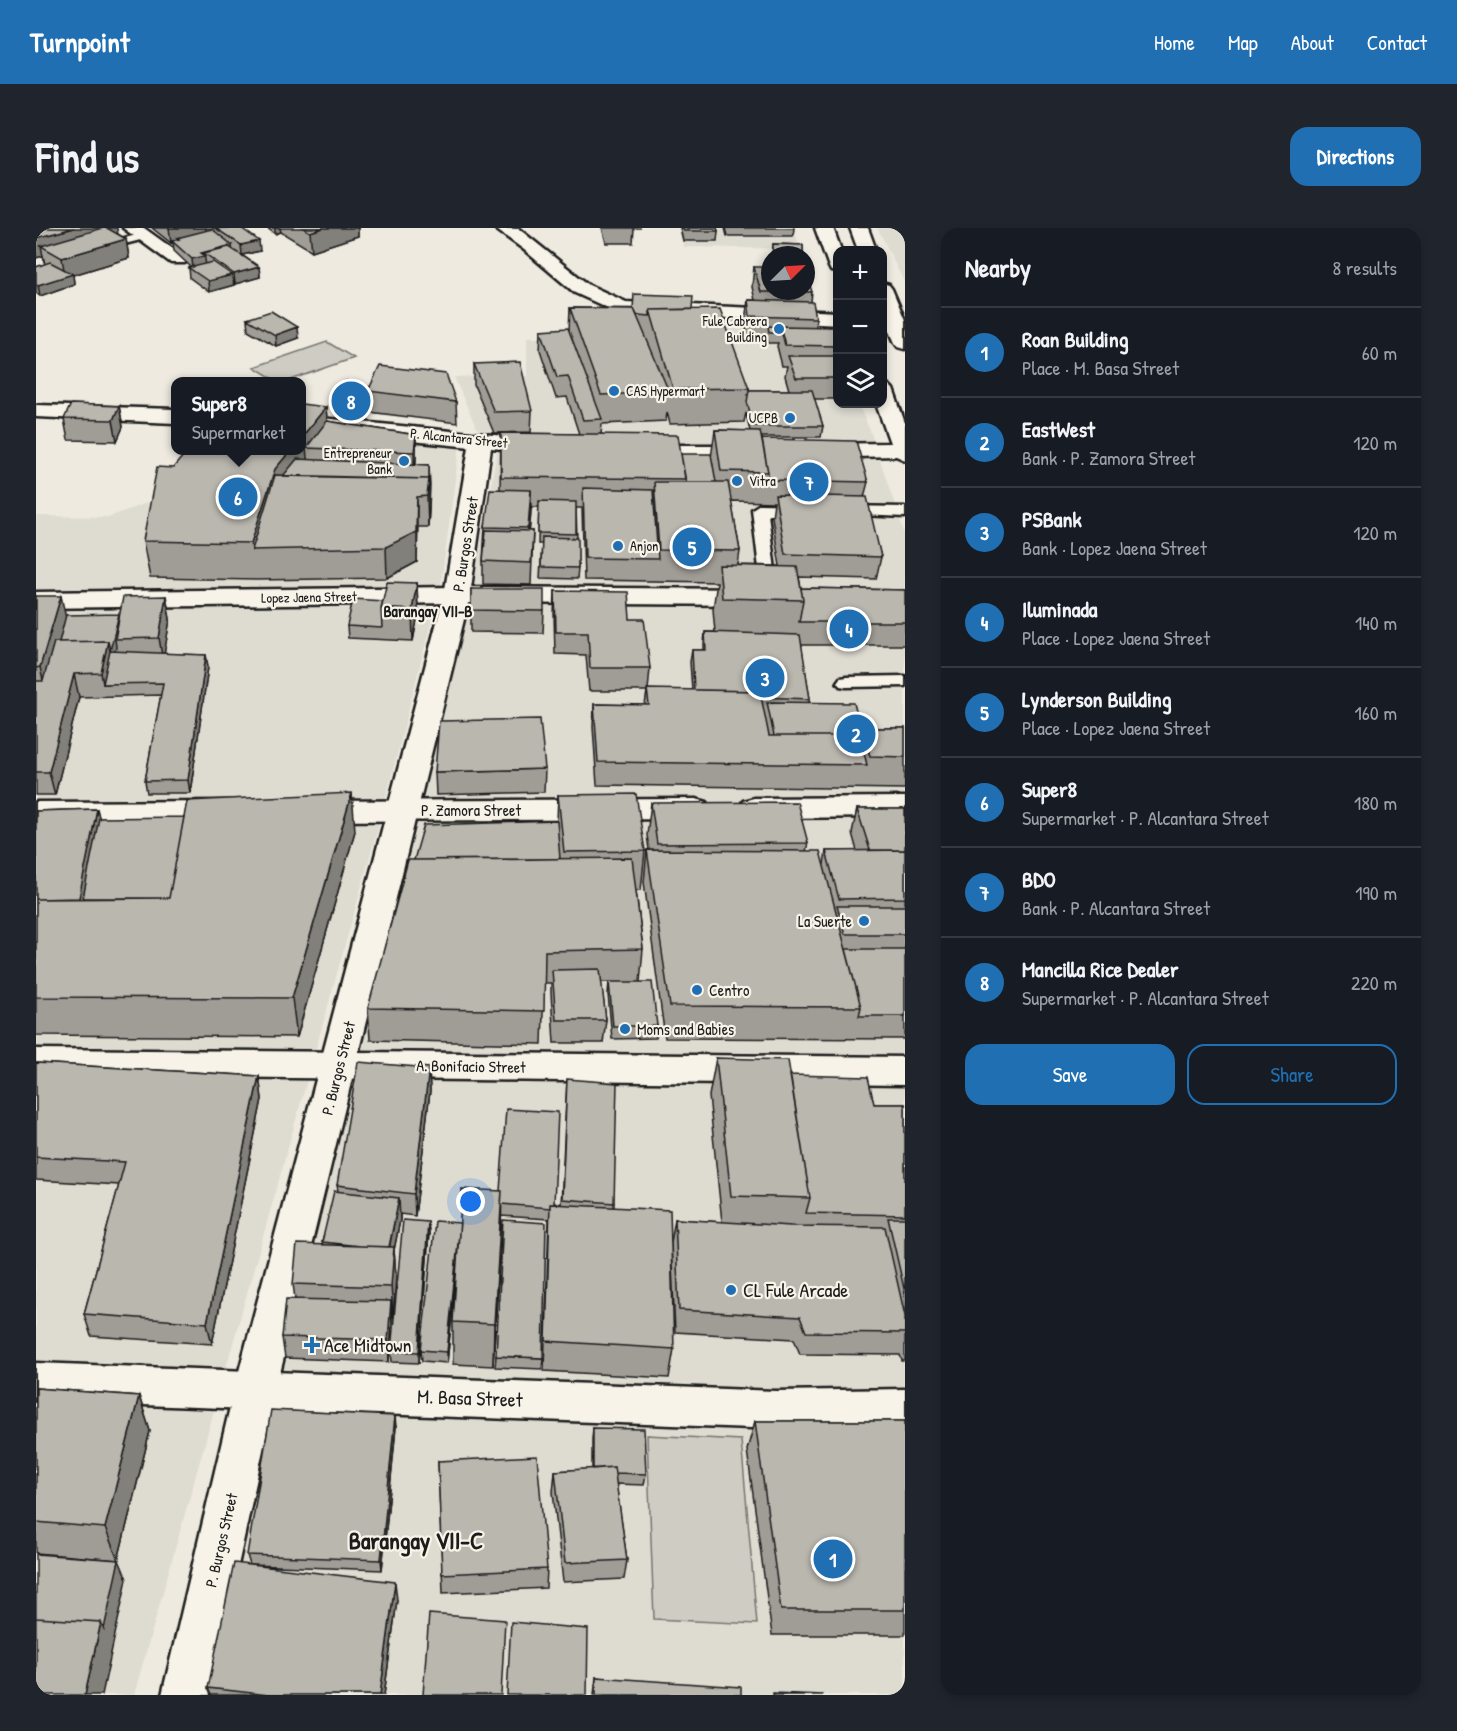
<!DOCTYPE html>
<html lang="en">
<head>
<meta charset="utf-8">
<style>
  :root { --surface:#171b24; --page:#20242c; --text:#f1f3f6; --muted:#9ea1a6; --line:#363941; --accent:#1f6fb2 }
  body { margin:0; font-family:"Patrick Hand",sans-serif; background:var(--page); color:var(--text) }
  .controls { position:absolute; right:18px; top:18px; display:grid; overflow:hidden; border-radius:12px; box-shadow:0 3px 9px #0003 }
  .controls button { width:54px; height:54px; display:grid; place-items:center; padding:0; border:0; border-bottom:2px solid var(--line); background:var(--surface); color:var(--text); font:30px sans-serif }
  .compass { position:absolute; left:725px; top:18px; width:54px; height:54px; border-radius:50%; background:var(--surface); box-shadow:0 3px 9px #0003; rotate:66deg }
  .you { position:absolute; left:435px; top:974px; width:21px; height:21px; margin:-15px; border:4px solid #fff; border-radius:50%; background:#1a73e8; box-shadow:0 0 0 9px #1a73e833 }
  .badge { display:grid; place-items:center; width:39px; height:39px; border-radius:50%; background:var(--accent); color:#fff; font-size:20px; font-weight:700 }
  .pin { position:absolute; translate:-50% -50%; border:3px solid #fff; box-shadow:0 2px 6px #0006 }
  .popup { position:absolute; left:135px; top:149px; width:135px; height:78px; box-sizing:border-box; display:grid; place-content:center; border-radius:12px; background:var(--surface); filter:drop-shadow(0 2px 4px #0005); font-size:20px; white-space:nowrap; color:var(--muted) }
  .popup b { font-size:22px; color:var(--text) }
  .popup::after { content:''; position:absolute; left:50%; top:100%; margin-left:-12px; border:12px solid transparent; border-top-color:var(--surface) }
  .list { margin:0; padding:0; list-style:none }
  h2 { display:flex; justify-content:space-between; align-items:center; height:78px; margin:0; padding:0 24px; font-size:26px }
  h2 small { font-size:20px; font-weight:400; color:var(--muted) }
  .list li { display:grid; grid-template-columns:39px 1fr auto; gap:18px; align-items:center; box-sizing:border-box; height:90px; padding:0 24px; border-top:2px solid var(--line) }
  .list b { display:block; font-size:22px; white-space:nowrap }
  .list p { margin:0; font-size:20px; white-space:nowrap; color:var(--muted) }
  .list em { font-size:20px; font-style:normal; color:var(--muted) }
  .actions { display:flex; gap:12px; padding:18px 24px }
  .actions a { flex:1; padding:14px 0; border:2px solid var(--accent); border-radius:18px; text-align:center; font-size:21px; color:var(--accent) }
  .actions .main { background:var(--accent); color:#fff }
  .icon { flex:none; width:33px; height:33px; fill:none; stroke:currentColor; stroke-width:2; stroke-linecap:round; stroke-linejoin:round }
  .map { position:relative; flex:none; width:869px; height:1467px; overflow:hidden; border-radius:18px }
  header { display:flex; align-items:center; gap:36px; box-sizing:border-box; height:84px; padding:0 30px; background:var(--accent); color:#fff }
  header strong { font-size:28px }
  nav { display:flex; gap:33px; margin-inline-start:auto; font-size:21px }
  .intro { display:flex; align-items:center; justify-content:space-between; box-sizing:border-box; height:144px; padding:0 36px }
  h1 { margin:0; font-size:42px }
  .button { padding:15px 27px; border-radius:18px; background:var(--accent); color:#fff; font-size:21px; font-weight:700 }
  main { display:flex; gap:36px; padding:0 36px }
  aside { flex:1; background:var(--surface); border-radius:18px; box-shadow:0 3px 9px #0003 }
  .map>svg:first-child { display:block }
  .built { fill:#dedbd1 }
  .green { fill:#cfccc3; stroke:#767470; stroke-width:1.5 }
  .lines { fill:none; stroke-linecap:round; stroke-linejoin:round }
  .lane-casing { stroke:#1c1c1c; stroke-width:5 }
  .street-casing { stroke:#1c1c1c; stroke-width:5 }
  .secondary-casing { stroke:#1c1c1c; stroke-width:5 }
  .lane { fill:#f7f3e8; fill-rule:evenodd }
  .street { fill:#f7f3e8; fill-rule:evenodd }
  .secondary { fill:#f7f3e8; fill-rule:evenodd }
  .wall { fill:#a09d96; stroke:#1c1c1c; stroke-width:1.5; fill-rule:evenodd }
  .shaded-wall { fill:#82807a; stroke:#1c1c1c; stroke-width:1.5 }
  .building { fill:#bab7af; stroke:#1c1c1c; stroke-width:1.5 }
  .poi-dot { fill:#1f6fb2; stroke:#f7f3e8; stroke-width:2 }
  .labels { text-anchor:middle; stroke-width:4.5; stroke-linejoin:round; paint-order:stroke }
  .far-poi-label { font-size:14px; fill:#1c1c1c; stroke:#f7f3e8; text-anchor:end }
  .far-street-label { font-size:14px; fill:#1c1c1c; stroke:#f7f3e8 }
  .street-label { font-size:16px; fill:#1c1c1c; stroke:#f7f3e8 }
  .far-quarter-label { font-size:16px; font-weight:bold; fill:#1c1c1c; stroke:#f7f3e8 }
  .poi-label { font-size:16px; fill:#1c1c1c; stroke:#f7f3e8; text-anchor:start }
  .near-poi-label { font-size:20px; fill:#1c1c1c; stroke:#f7f3e8; text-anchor:start }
  .near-street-label { font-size:20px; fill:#1c1c1c; stroke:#f7f3e8 }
  .near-quarter-label { font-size:24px; font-weight:bold; fill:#1c1c1c; stroke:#f7f3e8 }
</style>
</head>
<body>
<header>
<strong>Turnpoint</strong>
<nav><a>Home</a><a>Map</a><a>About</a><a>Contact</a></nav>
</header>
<div class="intro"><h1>Find us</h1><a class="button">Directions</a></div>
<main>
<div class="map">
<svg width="869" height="1467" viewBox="0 0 869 1467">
  <rect width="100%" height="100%" fill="#eeeae0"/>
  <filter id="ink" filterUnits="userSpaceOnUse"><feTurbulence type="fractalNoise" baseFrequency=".0167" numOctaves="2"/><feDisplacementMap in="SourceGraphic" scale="12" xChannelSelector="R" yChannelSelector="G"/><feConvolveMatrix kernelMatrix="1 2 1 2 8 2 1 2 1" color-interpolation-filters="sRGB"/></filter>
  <g filter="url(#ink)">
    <path class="built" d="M644,0H758L764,21L648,19Z
      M841,0H869V56L843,3Z
      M691,89L786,91L801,127L802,176H822L835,205L869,307V1467H168L247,1093L379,598L437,357L461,224L440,199L418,149L491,148V109L692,112Z
      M265,204L424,215L405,356L344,593L98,1467H0V288L73,289L142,263L265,222Z"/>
    <path class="green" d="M291,114L318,130L252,153H241L218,139Z
      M611,1207L705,1212L721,1396L618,1391Z"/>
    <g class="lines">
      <defs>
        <path id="lane" d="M108,5L114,8L112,10L62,23L56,20L58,18Z
          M724,276L766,277L774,282L766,287L732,286L742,366L734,371L726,366L716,281Z
          M807,278L869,279V289L802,286L799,283L802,280Z
          M869,448V458L810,459L804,458L801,454L804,450L810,449Z"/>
        <path id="street" d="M87,0H108L151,31L149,35H135Z
          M458,0L483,1L553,57L590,74L802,84V96L581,84L539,65L487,21Z
          M0,177L139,181V195L0,189Z
          M265,188L445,206L453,208L456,213L453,218L445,220L265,202Z
          M421,359L724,361L733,364L737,369L733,374L724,377L421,375L0,380V364Z
          M869,569V589L718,590L707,587L703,580L707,573L718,570Z
          M660,571L671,574L675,581L671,588L660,591L274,593L263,590L259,583L263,576L274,573Z
          M195,573L206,576L210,583L206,590L195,593L0,594V574Z
          M0,821L869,829V857L0,847Z
          M0,1135L740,1163L869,1161V1199L740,1201L0,1173Z"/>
        <path id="secondary" d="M779,0H797L805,22H802V44L795,43L793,39Z
          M814,0H832L840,22H822Z
          M846,55L853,57L856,61L869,92V121L862,119L859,115L846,85Z
          M846,155L853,157L857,161L869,195V232L860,228L778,230L770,228L767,223L770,218L778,216L854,215L840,176H846Z
          M445,206L510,211L518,213L521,218L518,223L510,225L455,220L434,367L240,1162L174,1467H126L198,1162L408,367L434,213L437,208Z
          M601,217H720L728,219L731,224L728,229L720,231H601L593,229L590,224L593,219Z"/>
      </defs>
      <use href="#lane" class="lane-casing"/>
      <use href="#street" class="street-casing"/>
      <use href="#secondary" class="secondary-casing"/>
      <use href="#lane" class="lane"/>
      <use href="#street" class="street"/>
      <use href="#secondary" class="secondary"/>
    </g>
    <path class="wall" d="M0,0L82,6L90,11L93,30L37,47L38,56L4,68L0,65V39L9,36L7,28L0,30Z
      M116,0H205L224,23L206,27L223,39L224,49L199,56L197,55L198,57L173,64L154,50L153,40L155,39L138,23L137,14L135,15Z
      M231,0H322V8L276,23L245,4L239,6Z
      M566,0H605H598L597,15H570Z
      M644,0H681L682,3L681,13H647Z
      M689,0H758L757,8H691Z
      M737,16L767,17V27H736Z
      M718,39L776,64L775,74L780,90L779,98L801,108V171H778L787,198L785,209H725L726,211L832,254L828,269L845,329L840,351L763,349L765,360L869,362V417H765L774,471L773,474L825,503L826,500H869V561L561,557L557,499L558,476L609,477L611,463H553L550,427L519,426L518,386L519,363L594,391L614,440L612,462H656L654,434L656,422H668V416L669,404H679L677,381L681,354L548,352L546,280H540L542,340L541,351L504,350L506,316H502L503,279H495L493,303H497L495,357L447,356V333L449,299L464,261L465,205L543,206L531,169L520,170L504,122L505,102H533L534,80L656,81L713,160V162H753L749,148L751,138H746L741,118L742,115H732L731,109L711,108L709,92L712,72H719L716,59ZM631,184L634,196L708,194L710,185L714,203L679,202L675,230L645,227L565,206L566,196L630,193ZM695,273L738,274L736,289L744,338L702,337L704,323Z
      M211,91L262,110L240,118L212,102Z
      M438,136L496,183L495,204L458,205L438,157Z
      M334,159L420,174L421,195L333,184V173L321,182L296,175L295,164Z
      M83,178L87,199L81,213L32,212L28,191Z
      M290,179L291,193L380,207V236L393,237L394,258L393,281L392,299H382L381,334L351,350L220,352L114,350L107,313L137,240Z
      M381,355L382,386L377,413L312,410L311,398L347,373Z
      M435,361L508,383L507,405L435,404Z
      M0,368L30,389H83L130,368L134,391L128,426L170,427L172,439L154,565H111L109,553L125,467L43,469L19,567H0Z
      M509,541L508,564L400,567L399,544Z
      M522,567L609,623L605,662H600L607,721L604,754L621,798L620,810L576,811L572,766L573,754H565L570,792L567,815H518L515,765V755H508L506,816L334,812L332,780L378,632L521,593Z
      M615,575L772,615L770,623L788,636L790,623H821L816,605L821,581H869V811L629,810L608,654L611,622H613L611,607Z
      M61,581L63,590L319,603L261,809L0,807V583Z
      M680,830L754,847L838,876H869V1133H866L864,1127L764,1126L758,1111L639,1104L635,1014L639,991L686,994L673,868Z
      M0,835L223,848L226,871L176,1116L55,1108L48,1086L83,957L0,952Z
      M393,840L394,863L379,988L364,986V992L358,1022L360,1049L357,1090H356L353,1134L249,1130L246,1109L259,1071L257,1056L287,1017L286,1014L302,963L301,957Z
      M531,851L578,975V979L638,1121L633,1150L508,1143L513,991L465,988L457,1138L417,1136V1094L420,1047L411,1135L386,1133L385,1122L424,995L426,961L525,976Z
      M392,994L393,1005L383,1135L356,1134L355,1123Z
      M460,1128L507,1130L506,1141L459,1139Z
      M0,1160L103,1168L114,1203L82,1332L0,1325Z
      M719,1193H869V1407H736L711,1222Z
      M360,1199L346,1342L215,1337L361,1372L348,1467H175L172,1460L214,1337L211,1327Z
      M557,1200L610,1246L608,1257L580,1256L591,1332L588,1351L527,1354L517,1264L519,1243L556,1241V1211Z
      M402,1233L511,1341L510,1360L407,1365Z
      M560,1449L705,1467H558Z"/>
    <path class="shaded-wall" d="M38,0H81L82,8L5,18L7,28L0,30V10Z
      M133,0H170V7L143,11L141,10L142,13H136L137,14L135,15Z
      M239,0H244L245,4L239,6Z
      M287,0H322V8L276,23L274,4Z
      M90,11L93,30L37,47L38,56L4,68L2,57L29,48L26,30Z
      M223,13L224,23L206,27L205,17Z
      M196,17L197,27L168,25L170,38L157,41L156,31L165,25Z
      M223,39L224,49L199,56L198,46Z
      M196,47L198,57L173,64L172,53Z
      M261,99L262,110L240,118L239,107Z
      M336,159L332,163L333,173L321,182L320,171Z
      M83,178L87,199L81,213L77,192Z
      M290,179L293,214L270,220L272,240L216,322L215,315L239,241L255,222H265V210Z
      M380,207V229L378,246V224Z
      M393,237V281L392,299L391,268Z
      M495,262V284L492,322V300Z
      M381,269V334L351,350L350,319Z
      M381,355L382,386L377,413L376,382Z
      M25,368L32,399L11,471L4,439Z
      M130,368L134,391L127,433L123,410Z
      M83,386L85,398L79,411L80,419L72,456H67L65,445L72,413Z
      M170,427L172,439L154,565L152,552Z
      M38,446L43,469L19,567L13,544Z
      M316,565L319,603L261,809L256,770Z
      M61,581L69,613L54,685L41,677Z
      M393,840L394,863L379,988L378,966Z
      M223,848L226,871L176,1116L171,1095Z
      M466,963L465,1008L457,1138L458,1096Z
      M363,970L364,992L358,1022L360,1049L357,1090L353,1021Z
      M392,994L393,1005L383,1135V1124Z
      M424,995V1007L411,1135V1124Z
      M355,1073L356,1095L353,1134L352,1112Z
      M103,1168L114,1203L82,1332L69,1300Z
      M359,1188L360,1199L346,1342L345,1332Z
      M83,1332L91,1351L66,1467H49L65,1394Z
      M359,1354L361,1372L348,1467H344Z"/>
    <path class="building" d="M0,0H38L0,10Z
      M67,0H71L90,11L26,30L5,18Z
      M179,0H205L223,13L205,17Z
      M267,0H287L274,4Z
      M647,0H681L682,3H648Z
      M176,1L196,17L165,25L169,28L156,31L136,13L143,11L141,10Z
      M737,16L767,17V26L737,25Z
      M193,19L223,39L198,46L168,25Z
      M14,34L37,46L2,57L0,56V39Z
      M177,34L196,47L172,53L153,40Z
      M718,39H734V63H770V45L776,64H725Z
      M598,66L657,68L656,81L614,82V88L601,87L598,81H597Z
      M712,72L777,74L780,90L714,88Z
      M534,80L598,81L633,164L565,167Z
      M684,81L713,160L637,161L614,82Z
      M235,83L261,99L239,107L211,91Z
      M732,98L744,99L743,104H733Z
      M744,98L798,99L801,108V118L749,117Z
      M532,100L566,191L547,192L532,148L521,149L505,102Z
      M752,128H801V150H760Z
      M484,134L496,183L458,184L438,136Z
      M344,138L410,146L420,174L332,163Z
      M310,153L334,159L333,161L320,171L295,164Z
      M713,162H776L787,198H718L711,174Z
      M35,176L83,178L77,192L28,191Z
      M265,176L290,179L265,210Z
      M291,193L380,207L378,224L270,220Z
      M679,202L724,203L732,244L685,243Z
      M465,205L642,207L649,251L465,249Z
      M726,211L820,213L832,254L731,252L732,244Z
      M152,222H255L239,241L215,315L107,313L121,239L137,240Z
      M645,226H675L680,254H650Z
      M261,231L393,237V259V251L247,248Z
      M239,247L393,251L391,268L381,269L380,304L350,319L216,322Z
      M618,254H692L704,323L623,322Z
      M547,260L617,262L622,331L549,330Z
      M454,261L495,262L492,300L449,299Z
      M739,267L831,269L845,329L749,326Z
      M503,273L540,274V306L502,305Z
      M450,302L497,303L495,335L447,333Z
      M506,309L542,310V340L505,339Z
      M683,337L761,339L767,372L686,370Z
      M351,354L381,355L376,382L345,380Z
      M765,360L869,362V394H763L767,372Z
      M435,361H508V383L435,382Z
      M519,363L592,364L594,391H608L614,440H554L552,404H520Z
      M0,368H25L4,439L0,440Z
      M130,368L123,410L79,411L87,369Z
      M317,371L347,373L345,380L346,400L311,398Z
      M83,386L74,423L72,413L23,414L30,387Z
      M669,404L764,407L774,471L725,469L724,463L658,462L656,422H670Z
      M72,413L65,445L38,446L13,544H0V453H7L18,414Z
      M74,423L170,427L152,552L109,553L127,455L67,456Z
      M611,461L724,463L733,508H824L831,537L562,534L558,476L613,477Z
      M731,474L818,475L825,503L824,508H738Z
      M504,491L509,541L399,544L403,493Z
      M826,500H869V529L834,528Z
      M316,565L256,770L0,769V671L133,670L151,573Z
      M600,566L609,623L528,624L522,567Z
      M761,574L772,615L621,616L615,575Z
      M61,581L43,670L0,671V583Z
      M821,581H869V622H834Z
      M148,589L133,670H47L63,590Z
      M521,593L524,631L378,632L388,597Z
      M611,622L784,623L825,779L634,778Z
      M869,622V670L803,671L790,623Z
      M596,630L607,721L509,723L508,783L332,780L372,632Z
      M801,678H869V706H809Z
      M810,721H869V788H823L825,779Z
      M564,741L570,792H520L516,742Z
      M573,754H616L621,798H577Z
      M680,830L752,832L774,970L695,968Z
      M322,834L393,840L378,966L301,957Z
      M0,835L223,848L171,1095L48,1086L89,934L0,929Z
      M754,847L832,849L838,876H869V987L770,985L774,970Z
      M531,851L581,855L578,975L526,971Z
      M470,881L522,884L518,976H514V980L465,976L466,963H464Z
      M426,961L466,963L458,1096L417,1094Z
      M298,963L363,970L353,1019L324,1018L286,1014Z
      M514,976L634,982L638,1121L510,1113Z
      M852,990H869V1065Z
      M639,991L755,998L849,999L869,1088V1105L770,1104L764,1089L643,1082Z
      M367,992L392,994L383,1124L355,1123Z
      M467,992L510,995L507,1130L460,1128Z
      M399,993L424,995L411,1124L385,1122Z
      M261,1016L358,1019L355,1059L257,1056Z
      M250,1071L355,1073L352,1112L246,1109Z
      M0,1160L103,1168L69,1300L0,1294Z
      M235,1182L359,1188L345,1332L211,1327Z
      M719,1193H869V1382H745Z
      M557,1200L608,1201L610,1246L579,1245L578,1239L557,1241Z
      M501,1228L511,1341L406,1346L402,1233Z
      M578,1239L591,1332L529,1335L519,1243Z
      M0,1326L83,1332L68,1401L65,1394L0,1390Z
      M198,1335L359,1354L344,1467H233L172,1460Z
      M393,1386L469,1392L465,1467H387Z
      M0,1390L65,1394L49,1467H0Z
      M475,1394L552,1401L551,1467H471Z
      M560,1449L705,1459V1467H560Z
      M737,1465L787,1467H737Z"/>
  </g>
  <g class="poi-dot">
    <circle cx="743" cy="101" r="6"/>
    <circle cx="578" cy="163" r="6"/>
    <circle cx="754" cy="190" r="6"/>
    <circle cx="368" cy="233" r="6"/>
    <circle cx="701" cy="253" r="6"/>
    <circle cx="582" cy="318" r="6"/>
    <circle cx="828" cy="693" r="6"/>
    <circle cx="661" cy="762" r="6"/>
    <circle cx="589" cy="801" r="6"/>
    <circle cx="695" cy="1062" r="6"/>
    <path d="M273 1108h6v6h6v6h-6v6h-6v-6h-6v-6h6z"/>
  </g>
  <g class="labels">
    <g class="far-poi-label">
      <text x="731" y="98">Fule Cabrera<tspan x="731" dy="16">Building</tspan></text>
      <text x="590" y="168" text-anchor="start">CAS Hypermart</text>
      <text x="742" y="195">UCPB</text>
      <text x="356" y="230">Entrepreneur<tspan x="356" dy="16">Bank</tspan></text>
      <text x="713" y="258" text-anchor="start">Vitra</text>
      <text x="594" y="323" text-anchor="start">Anjon</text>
    </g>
    <g class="far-street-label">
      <text transform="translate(423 210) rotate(6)" y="5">P. Alcantara Street</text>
      <text transform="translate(273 369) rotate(-1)" y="5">Lopez Jaena Street</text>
    </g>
    <g class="street-label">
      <text transform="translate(429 316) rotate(-81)" y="6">P. Burgos Street</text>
      <text x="435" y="588">P. Zamora Street</text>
      <text transform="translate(435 838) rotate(1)" y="6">A. Bonifacio Street</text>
      <text transform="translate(302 840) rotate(-76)" y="6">P. Burgos Street</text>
      <text transform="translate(185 1312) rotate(-77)" y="6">P. Burgos Street</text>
    </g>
    <g class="far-quarter-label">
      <text x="392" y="389">Barangay VII-B</text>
    </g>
    <g class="poi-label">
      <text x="816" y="699" text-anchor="end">La Suerte</text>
      <text x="673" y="768">Centro</text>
      <text x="601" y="807">Moms and Babies</text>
    </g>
    <g class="near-poi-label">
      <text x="707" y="1069">CL Fule Arcade</text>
      <text x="288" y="1124">Ace Midtown</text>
    </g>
    <g class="near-street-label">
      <text transform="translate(434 1170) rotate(2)" y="7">M. Basa Street</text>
    </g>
    <g class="near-quarter-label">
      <text x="380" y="1321">Barangay VII-C</text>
    </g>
  </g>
</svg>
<div class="controls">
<button>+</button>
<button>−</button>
<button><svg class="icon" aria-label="layers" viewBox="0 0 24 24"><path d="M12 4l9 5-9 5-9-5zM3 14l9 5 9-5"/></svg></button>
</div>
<svg class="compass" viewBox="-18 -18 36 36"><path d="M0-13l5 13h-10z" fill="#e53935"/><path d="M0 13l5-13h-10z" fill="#9ea1a6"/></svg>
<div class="you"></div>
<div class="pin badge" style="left:797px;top:1331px">1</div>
<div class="pin badge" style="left:820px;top:506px">2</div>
<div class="pin badge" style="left:729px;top:450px">3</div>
<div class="pin badge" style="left:813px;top:401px">4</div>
<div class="pin badge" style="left:656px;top:319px">5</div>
<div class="pin badge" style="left:202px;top:269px">6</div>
<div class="popup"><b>Super8</b>Supermarket</div>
<div class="pin badge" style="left:773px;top:254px">7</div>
<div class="pin badge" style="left:315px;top:173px">8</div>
</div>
<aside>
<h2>Nearby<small>8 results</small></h2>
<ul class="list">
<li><span class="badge">1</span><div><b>Roan Building</b><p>Place · M. Basa Street</p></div><em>60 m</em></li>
<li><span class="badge">2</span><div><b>EastWest</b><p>Bank · P. Zamora Street</p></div><em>120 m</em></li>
<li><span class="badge">3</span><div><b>PSBank</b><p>Bank · Lopez Jaena Street</p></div><em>120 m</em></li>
<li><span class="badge">4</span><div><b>Iluminada</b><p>Place · Lopez Jaena Street</p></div><em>140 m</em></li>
<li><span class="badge">5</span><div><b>Lynderson Building</b><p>Place · Lopez Jaena Street</p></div><em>160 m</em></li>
<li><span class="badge">6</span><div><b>Super8</b><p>Supermarket · P. Alcantara Street</p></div><em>180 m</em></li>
<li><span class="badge">7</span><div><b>BDO</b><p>Bank · P. Alcantara Street</p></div><em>190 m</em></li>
<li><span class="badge">8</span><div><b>Mancilla Rice Dealer</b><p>Supermarket · P. Alcantara Street</p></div><em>220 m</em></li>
</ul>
<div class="actions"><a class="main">Save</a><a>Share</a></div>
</aside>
</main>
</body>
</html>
